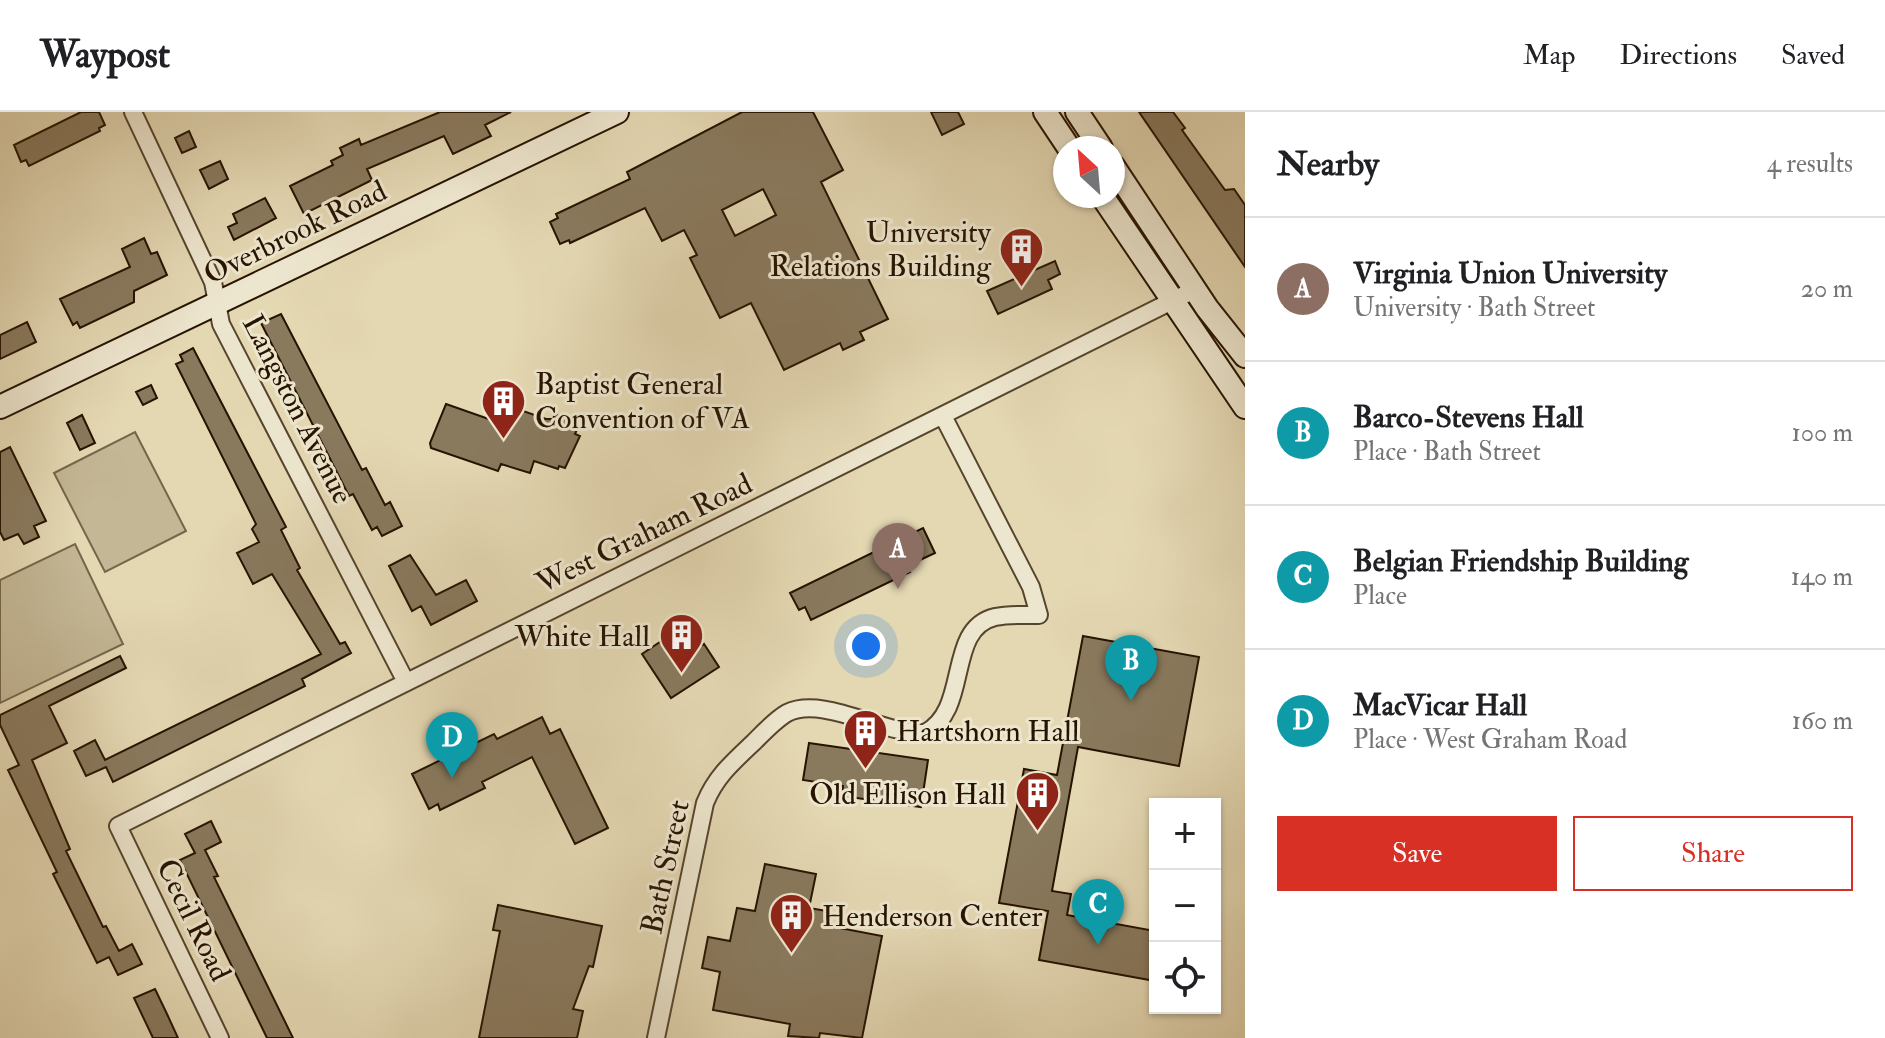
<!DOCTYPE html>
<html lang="en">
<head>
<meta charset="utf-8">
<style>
  :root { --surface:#fff; --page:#f6f6f6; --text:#202124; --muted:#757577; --line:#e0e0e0; --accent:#d93025 }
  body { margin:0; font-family:"IM FELL Double Pica",serif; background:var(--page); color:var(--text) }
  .controls { position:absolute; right:24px; bottom:24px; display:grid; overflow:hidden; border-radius:0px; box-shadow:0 2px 6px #0004 }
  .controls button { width:72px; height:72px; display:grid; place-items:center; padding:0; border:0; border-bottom:2px solid var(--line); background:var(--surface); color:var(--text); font:40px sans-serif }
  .compass { position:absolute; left:1053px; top:24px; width:72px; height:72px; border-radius:50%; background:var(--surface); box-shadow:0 2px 6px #0004; rotate:334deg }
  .you { position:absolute; left:866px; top:534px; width:28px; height:28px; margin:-20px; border:6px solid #fff; border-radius:50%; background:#1a73e8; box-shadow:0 0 0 12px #1a73e833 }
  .badge { display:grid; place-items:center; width:52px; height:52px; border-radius:50%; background:var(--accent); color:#fff; font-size:26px; font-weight:700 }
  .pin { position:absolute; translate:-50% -66px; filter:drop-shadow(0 2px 4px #0008) }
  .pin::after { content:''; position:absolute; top:42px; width:28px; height:24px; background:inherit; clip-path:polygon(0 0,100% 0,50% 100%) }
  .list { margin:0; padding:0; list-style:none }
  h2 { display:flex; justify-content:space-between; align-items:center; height:104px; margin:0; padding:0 32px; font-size:34px }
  h2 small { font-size:26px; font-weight:400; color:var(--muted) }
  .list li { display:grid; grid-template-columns:52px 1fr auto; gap:24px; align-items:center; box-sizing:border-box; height:144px; padding:0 32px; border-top:2px solid var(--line) }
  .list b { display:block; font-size:30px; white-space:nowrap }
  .list p { margin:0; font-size:26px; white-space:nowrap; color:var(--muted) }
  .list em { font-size:26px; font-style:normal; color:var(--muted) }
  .actions { display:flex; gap:16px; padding:24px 32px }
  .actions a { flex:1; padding:18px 0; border:2px solid var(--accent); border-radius:0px; text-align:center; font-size:28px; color:var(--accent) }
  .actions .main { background:var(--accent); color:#fff }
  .icon { flex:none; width:44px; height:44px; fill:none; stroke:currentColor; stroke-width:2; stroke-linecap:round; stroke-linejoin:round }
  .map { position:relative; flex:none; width:1245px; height:926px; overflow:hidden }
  header { display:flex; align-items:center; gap:48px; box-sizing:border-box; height:112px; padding:0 40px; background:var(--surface); border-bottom:2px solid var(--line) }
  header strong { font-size:38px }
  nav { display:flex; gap:44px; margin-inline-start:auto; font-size:28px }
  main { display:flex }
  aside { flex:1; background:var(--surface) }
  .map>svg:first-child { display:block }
  .green { fill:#c4b795; stroke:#75654a; stroke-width:2 }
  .building { fill:#89795d; stroke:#261300; stroke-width:2; fill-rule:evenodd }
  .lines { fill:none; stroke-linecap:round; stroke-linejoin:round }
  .street-casing { stroke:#56442d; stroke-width:20 }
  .secondary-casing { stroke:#261300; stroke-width:26 }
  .street { stroke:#ede6ce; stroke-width:16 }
  .secondary { stroke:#ede6ce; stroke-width:22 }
  .labels { text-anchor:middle; stroke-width:6; stroke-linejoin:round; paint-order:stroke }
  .street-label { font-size:30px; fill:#261300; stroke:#ede6ce }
  .poi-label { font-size:30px; fill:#261300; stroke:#ede6ce; text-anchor:end }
</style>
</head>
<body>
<header>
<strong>Waypost</strong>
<nav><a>Map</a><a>Directions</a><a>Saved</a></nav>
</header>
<main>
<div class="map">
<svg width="1245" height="926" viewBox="0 0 1245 926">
  <rect width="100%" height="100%" fill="#e4d8b3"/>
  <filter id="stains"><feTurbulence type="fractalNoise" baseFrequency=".0025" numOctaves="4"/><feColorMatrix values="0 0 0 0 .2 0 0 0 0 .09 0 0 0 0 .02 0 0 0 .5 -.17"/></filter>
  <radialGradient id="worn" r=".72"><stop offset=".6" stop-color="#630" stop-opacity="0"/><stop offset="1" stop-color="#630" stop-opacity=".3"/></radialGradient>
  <path class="green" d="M135,320L186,419L105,460L54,361Z
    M75,432L123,532L0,591V468Z"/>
  <path class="building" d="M81,0H99L105,13L99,16L100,19L29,54L26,48L21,50L14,33Z
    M440,0H511L485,13L491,24L453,42L444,24L367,57L372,68L304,102L290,74L333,53L331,49L343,43L340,36L359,27L361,33Z
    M742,0H813L843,58L821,70L888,207L860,220L864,228L843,238L840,231L784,258L751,191L720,206L690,146L697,143L684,118L662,129L645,96L570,131L569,128L560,132L550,110L558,106L556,102L630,67L627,60ZM763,77L776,103L735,124L722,98Z
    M931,0H958L964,12L942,23Z
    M1139,0H1173L1185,16L1182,18L1225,78L1234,77L1245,93V155Z
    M189,19L196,35L182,41L175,26Z
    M220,49L228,67L209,77L200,58Z
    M265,86L276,106L234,128L228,115L237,111L233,102Z
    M144,126L151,142L157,140L167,163L134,179V190L80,216L77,210L73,213L60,187L130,155L122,137Z
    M1055,149L1060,162L1048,168L1052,177L998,202L987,179Z
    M281,202L362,358L366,356L385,393L390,390L402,414L382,424L377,415L372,418L353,382L349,384L261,211Z
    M27,210L36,230L0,247V223Z
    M193,236L286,415L281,418L300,456L297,458L340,532L345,530L351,541L302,567L305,574L113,670L106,655L86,664L74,639L95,628L105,648L321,542L272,462L253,472L237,441L259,430L252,417L256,412L176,252L183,249L180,243Z
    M151,273L157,286L143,293L136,280Z
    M446,292L500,311L506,293L546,307H553L555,302L573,308L572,313L578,315L575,322L580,324L565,356L559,354L558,357L534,349L530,361L501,352L498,359L431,336L430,331Z
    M82,303L95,331L80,338L67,311Z
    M10,335L46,409L34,414L39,425L24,432L18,422L4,428L0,420V340Z
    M923,416L935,441L907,454L910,460L811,508L805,495L799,498L790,481Z
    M410,443L436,483L466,468L477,489L431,513L421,494L412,499L389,454Z
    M1083,524L1199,545L1179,654L1078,635L1052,779L1071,782L1067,803L1155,819V869L1039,848L1048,799L999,791L1024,657L1057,663Z
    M666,526L680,548L704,532L719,555L671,586L642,542Z
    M120,544L126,556L49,594L67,631L32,648L70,737L66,739L103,815L106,814L119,839L132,832L142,852L118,863L109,845L97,851L53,762L57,760L8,658L19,653L0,613V603Z
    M542,605L550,622L560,617L608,716L575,732L532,645L482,670L485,676L440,698L438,692L429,697L412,662L494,622L497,627Z
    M809,631L928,648L921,695L842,684L843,674L803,668Z
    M211,709L221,730L205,738L218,764L214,765L293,926H267L180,748L195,741L185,722Z
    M765,752L816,762L809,796L827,799L824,813L882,824L862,926L820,921L819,926L788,924L790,912L713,898L720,860L702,856L708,825L730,829L737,796L755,799Z
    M498,793L602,814L593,855L589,854L573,897L583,899L577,926H479L500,819L493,818Z
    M155,877L167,902L178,926H153L134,886Z"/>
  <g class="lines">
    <defs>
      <path id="street" d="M133,0L213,170L221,212L406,570
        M220,926L118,714L1194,178
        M656,926L705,691C716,664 734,649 754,630C764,620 775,608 787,601C823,583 885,623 925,621C971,597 945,517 995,505C1009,502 1025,503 1039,503L1031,475L943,304"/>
      <path id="secondary" d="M1045,0L1069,36
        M1077,0L1101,36
        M1113,54L1207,196L1245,244
        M1102,84L1245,295
        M0,295L617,0"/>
    </defs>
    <use href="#street" class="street-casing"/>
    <use href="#secondary" class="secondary-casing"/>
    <use href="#street" class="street"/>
    <use href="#secondary" class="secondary"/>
  </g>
  <defs>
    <symbol id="building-pin" viewBox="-11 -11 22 30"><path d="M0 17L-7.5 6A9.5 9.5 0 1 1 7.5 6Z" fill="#8f2418" stroke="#ede6ce"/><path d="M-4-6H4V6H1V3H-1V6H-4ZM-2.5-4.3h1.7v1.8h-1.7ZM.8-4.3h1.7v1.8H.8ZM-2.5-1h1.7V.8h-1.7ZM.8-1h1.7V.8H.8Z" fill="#fff"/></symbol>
  </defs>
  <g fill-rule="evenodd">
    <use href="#building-pin" x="996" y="112" width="51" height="69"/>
    <use href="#building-pin" x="478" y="264" width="51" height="69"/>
    <use href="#building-pin" x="656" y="498" width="51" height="69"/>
    <use href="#building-pin" x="840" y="594" width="51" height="69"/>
    <use href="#building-pin" x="1012" y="656" width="51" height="69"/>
    <use href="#building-pin" x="766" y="778" width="51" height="69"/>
  </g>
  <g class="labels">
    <g class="street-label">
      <text transform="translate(295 120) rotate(-26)" y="10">Overbrook Road</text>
      <text transform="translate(298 297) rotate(63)" y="10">Langston Avenue</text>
      <text transform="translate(644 421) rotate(-26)" y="10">West Graham Road</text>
      <text transform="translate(665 755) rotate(-78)" y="10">Bath Street</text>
      <text transform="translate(194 808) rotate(64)" y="10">Cecil Road</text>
    </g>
    <g class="poi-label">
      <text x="991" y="130">University<tspan x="991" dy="34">Relations Building</tspan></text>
      <text x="535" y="282" text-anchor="start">Baptist General<tspan x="535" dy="34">Convention of VA</tspan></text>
      <text x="650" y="534">White Hall</text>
      <text x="896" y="629" text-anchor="start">Hartshorn Hall</text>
      <text x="1006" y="692">Old Ellison Hall</text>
      <text x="822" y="814" text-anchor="start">Henderson Center</text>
    </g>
  </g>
  <rect width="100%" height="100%" filter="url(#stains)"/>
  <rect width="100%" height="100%" fill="url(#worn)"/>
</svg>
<div class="controls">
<button>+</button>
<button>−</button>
<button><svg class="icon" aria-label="locate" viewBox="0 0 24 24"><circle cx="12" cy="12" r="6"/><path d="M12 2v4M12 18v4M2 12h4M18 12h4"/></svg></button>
</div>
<svg class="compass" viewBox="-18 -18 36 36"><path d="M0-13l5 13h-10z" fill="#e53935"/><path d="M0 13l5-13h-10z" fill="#757577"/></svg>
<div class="you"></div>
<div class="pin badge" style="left:898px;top:477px;background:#8d6e63">A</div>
<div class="pin badge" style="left:1131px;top:589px;background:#0f9aa8">B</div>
<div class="pin badge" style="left:1098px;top:833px;background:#0f9aa8">C</div>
<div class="pin badge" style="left:452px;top:666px;background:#0f9aa8">D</div>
</div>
<aside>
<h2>Nearby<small>4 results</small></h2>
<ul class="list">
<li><span class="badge" style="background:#8d6e63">A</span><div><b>Virginia Union University</b><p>University · Bath Street</p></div><em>20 m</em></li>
<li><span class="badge" style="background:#0f9aa8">B</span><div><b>Barco-Stevens Hall</b><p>Place · Bath Street</p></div><em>100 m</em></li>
<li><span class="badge" style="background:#0f9aa8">C</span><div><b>Belgian Friendship Building</b><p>Place</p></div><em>140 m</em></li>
<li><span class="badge" style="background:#0f9aa8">D</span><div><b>MacVicar Hall</b><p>Place · West Graham Road</p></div><em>160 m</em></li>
</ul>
<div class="actions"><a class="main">Save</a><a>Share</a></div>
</aside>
</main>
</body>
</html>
